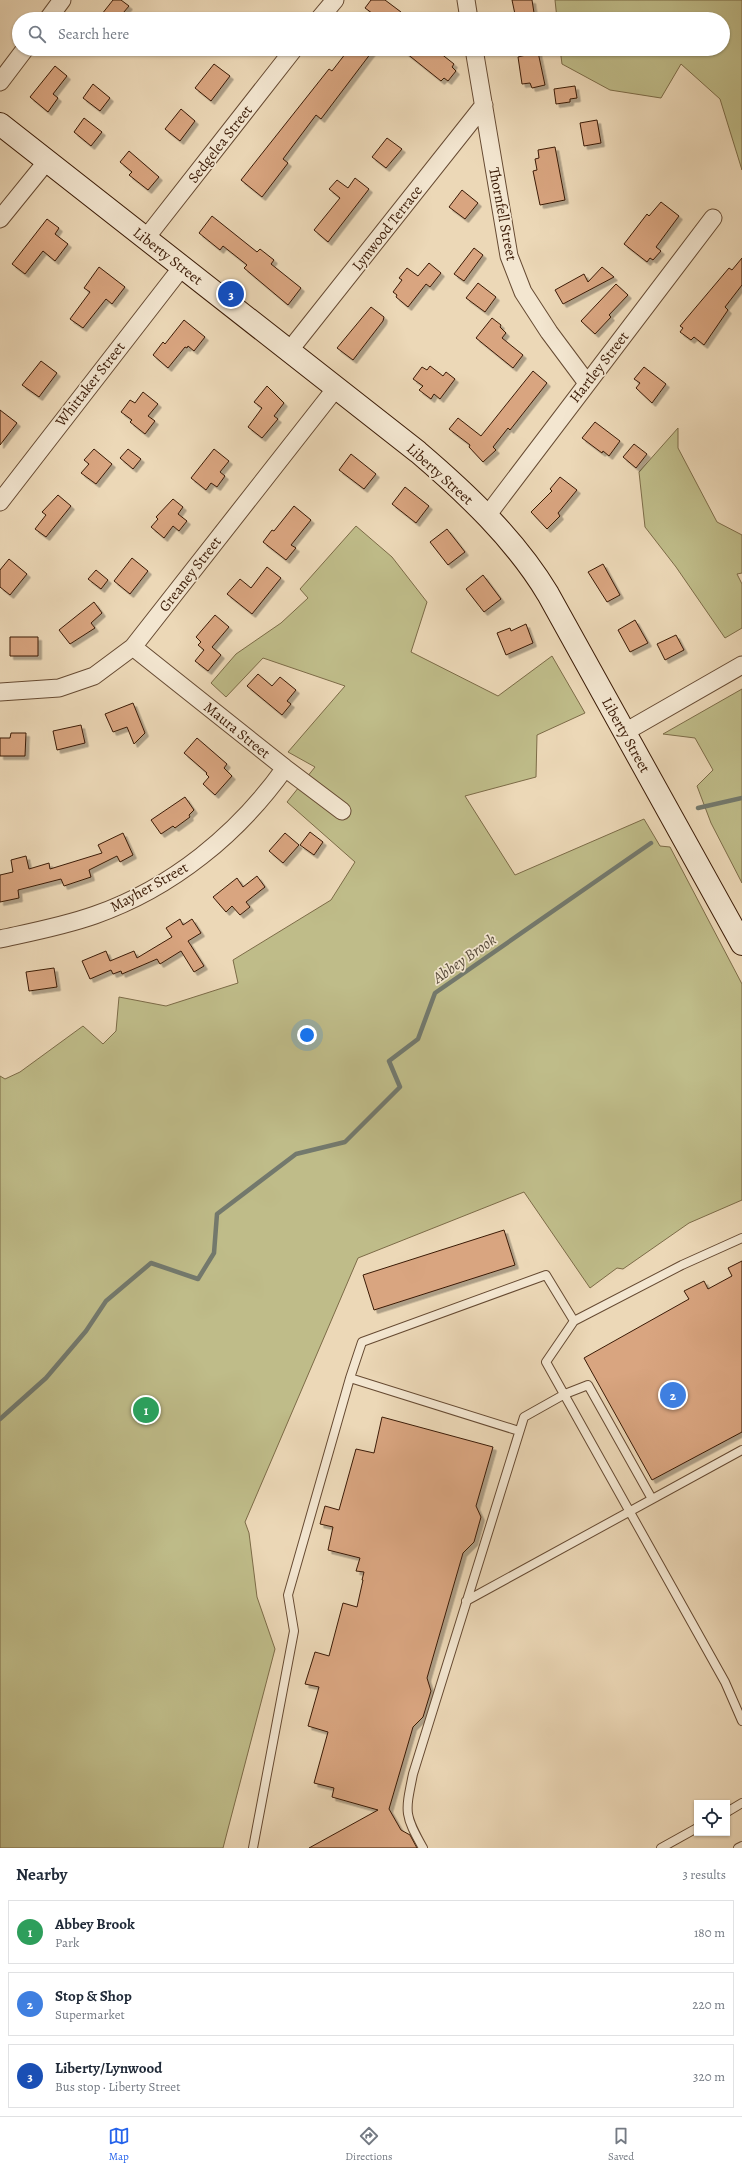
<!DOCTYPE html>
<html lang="en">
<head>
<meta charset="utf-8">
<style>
  :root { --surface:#fff; --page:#f6f6f7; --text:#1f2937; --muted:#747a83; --line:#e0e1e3; --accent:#2563eb }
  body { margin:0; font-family:Alegreya,serif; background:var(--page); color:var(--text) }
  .controls { position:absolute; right:12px; bottom:12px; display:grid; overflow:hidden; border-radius:0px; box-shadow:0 1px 3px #0004 }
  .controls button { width:36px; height:36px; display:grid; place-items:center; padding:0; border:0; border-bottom:1px solid var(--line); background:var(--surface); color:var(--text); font:20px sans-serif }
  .you { position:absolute; left:307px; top:1035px; width:14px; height:14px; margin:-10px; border:3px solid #fff; border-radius:50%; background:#1a73e8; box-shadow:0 0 0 6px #1a73e833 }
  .badge { display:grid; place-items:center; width:26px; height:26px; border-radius:50%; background:var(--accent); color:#fff; font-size:13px; font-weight:700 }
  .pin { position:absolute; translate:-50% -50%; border:2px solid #fff; box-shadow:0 1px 4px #0006 }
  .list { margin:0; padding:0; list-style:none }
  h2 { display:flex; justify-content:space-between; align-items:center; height:52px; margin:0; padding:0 16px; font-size:17px }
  h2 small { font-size:13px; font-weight:400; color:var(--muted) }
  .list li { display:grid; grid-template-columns:26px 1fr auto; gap:12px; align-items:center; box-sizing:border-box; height:64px; margin:0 8px 8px; padding:0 8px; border:1px solid var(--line); border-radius:0px }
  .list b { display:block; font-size:15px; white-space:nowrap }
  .list p { margin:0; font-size:13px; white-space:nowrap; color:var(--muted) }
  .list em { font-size:13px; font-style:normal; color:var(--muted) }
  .icon { flex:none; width:22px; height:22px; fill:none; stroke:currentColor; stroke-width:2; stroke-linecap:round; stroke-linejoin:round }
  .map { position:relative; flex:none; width:742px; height:1848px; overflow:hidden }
  .search { position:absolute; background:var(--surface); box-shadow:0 1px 3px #0004; left:12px; right:12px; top:12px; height:44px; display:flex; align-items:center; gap:10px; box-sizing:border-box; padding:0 14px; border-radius:22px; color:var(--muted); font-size:15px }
  .sheet { height:268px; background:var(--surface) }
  nav { display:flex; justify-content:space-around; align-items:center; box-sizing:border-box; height:56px; border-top:1px solid var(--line); background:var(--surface); font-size:11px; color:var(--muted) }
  nav a { display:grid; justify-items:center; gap:2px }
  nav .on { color:var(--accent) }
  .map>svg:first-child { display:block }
  .green { fill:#bfbc89; stroke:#7c6b47 }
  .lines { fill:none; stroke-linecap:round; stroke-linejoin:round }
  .stream { stroke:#73796d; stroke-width:4.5 }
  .building { fill:#d9a580; stroke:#3a1a05; filter:url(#shadow) }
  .service-casing { stroke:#664a32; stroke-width:10 }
  .minor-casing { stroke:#664a32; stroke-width:19 }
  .secondary-casing { stroke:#3a1a05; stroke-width:24 }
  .service { stroke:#f3e6d0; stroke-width:8 }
  .minor { stroke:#f3e6d0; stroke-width:17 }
  .secondary { stroke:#f3e6d0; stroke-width:22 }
  .labels { text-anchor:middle; stroke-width:3.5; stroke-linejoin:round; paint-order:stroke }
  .street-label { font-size:15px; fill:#3a1a05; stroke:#f3e6d0 }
  .water-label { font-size:16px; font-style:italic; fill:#564a39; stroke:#f3e6d0 }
</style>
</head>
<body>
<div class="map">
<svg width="742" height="1848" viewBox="0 0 742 1848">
  <defs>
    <filter id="shadow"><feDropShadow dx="3.5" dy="3.5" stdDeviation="0" flood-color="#0004"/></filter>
  </defs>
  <rect width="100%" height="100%" fill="#ecd8b7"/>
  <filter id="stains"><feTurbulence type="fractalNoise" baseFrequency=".005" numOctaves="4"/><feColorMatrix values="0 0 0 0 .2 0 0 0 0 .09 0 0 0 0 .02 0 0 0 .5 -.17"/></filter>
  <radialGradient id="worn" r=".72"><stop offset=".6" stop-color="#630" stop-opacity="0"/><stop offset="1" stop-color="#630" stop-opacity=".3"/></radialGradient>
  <path class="green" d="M555,0H742V170L720,99L681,64L661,98L610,90L562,64L560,49H723V19H557Z
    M678,428V448L717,522L742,535V573L737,574L742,584V628L725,638L676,567L645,527L639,472Z
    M356,526L392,557L427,602L411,652L498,696L552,656L585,713L537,735L536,777L465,796L515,875L644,819L660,846L670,847L742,984V1200L689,1223L623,1269L617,1268L590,1288L524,1192L358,1258L245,1522L249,1533L257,1597L275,1649L223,1848H0V1076L5,1079L20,1072L83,1026L103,1044L116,1031L119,997L166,1006L238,983L233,960L331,900L355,862L287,802L315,767L288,752L345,686L263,658L226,697L211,683L236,654L281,623L308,598L300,589Z
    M742,689V883L711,823L697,786L713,770L695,738L663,734Z"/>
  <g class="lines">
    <path class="stream" d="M698,808L742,798
      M0,1419L46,1378L86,1331L106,1301L151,1263L198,1279L214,1253L217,1214L296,1154L345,1142L400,1087L389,1061L418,1039L435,993L651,843"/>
  </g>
  <path class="building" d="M113,0H121L129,6L118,19H98Z
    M371,0H385L401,12L396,19H380L365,8Z
    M512,0H532L535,19H516Z
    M349,49H374L321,119L316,115L283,159L288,163L262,197L241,180L329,69L332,71Z
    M401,49H435L454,64L452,67L456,71L448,81L444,78L441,81Z
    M538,52L545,85L532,88L530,83L522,84L518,57Z
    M214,64L230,76L211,101L195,88Z
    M55,66L67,76L53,94L58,98L48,112L30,97Z
    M93,84L110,98L100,111L83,98Z
    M575,86L577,98L570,99V102L556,104L554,89Z
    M181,109L195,121L180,141L165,129Z
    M84,118L102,132L91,146L74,132Z
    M597,120L601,143L584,146L580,123Z
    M387,138L402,149L386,168L372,157Z
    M555,147L565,200L540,205L533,171L537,170L535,159L539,158L538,150Z
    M129,151L159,177L148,190L129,175L132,172L120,162Z
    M355,178L369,189L328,242L314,230L340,198L329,189L337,180L348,188Z
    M462,190L478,203L465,219L449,207Z
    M661,202L679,216L656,247L661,251L653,260L650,258L647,262L624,244L647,214L649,216Z
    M212,216L257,252L260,249L274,260L271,264L301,288L288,305L244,268L247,265L223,246L220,250L199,233Z
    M47,219L59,228L55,234L68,244L55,261L43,251L25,274L12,264Z
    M474,248L483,255L464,281L454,274Z
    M742,258V285L725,307L728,310L704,345L694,337L691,340L680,332L683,328L680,326L729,268L732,270Z
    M429,263L441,273L430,287L426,284L408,307L396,297L397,295L393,292L402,280L399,278L407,268L418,276Z
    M99,267L125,287L112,304L106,299L83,328L70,319L90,292L84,288Z
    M602,267L614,277L563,304L555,290L584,274L588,282Z
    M478,283L496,297L485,312L466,298Z
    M616,284L628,295L609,315L611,317L595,334L581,321Z
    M371,307L384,317L383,321L353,360L337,348Z
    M492,318L501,325L500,327L506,333L502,338L523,355L513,368L476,338Z
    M184,320L205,337L194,351L188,346L187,348L185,347L168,368L153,355L163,342L165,344Z
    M41,361L57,373L39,397L22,385Z
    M430,366L443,376L446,372L455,379L440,399L434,394L431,399L419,390L423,386L413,379L422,367L427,370Z
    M644,367L666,384L652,403L636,388L640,383L634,379Z
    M533,371L547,383L510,430L508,428L493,447L496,450L483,462L469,447L470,445L449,429L458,418L481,436Z
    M267,386L284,403L274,416L278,419L262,438L248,427L262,408L254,402Z
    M143,392L158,404L148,416L155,421L145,434L130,422L132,420L121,412L130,400L135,403Z
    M0,410L17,423L0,445Z
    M595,422L620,441L609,456L603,451L602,453L582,438Z
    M634,444L647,454L636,468L623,457Z
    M94,449L112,464L96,484L81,473L89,464L84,460Z
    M128,449L141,459L133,469L120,458Z
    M214,449L229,461L220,472L225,476L217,487L211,483L206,490L191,478Z
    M351,454L376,474L364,489L339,470Z
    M560,477L577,490L558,513L560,516L547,529L531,512L552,491L550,489Z
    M405,487L429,506L416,523L392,504Z
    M58,495L71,506L46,537L35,529L46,515L42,512Z
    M173,499L183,507L178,514L187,521L179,531L173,526L164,538L151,527L158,519L156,517Z
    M294,506L311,520L291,545L296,548L286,560L263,542L272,530L274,531Z
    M447,529L465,552L448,565L430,542Z
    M132,558L148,571L130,594L114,581Z
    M9,559L27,574L10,595L0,587V570Z
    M603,564L620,595L607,602L588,572Z
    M267,567L281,578L252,614L227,594L240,579L251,588Z
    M96,570L108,580L101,589L88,579Z
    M483,575L501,599L484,612L466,589Z
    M94,602L102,613L91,623L95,628L70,644L59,630Z
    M215,615L229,627L212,647L221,655L208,671L195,661L204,650L198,645L201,642L196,637Z
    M635,620L648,643L630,652L618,630Z
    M526,624L533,643L506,655L497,633L510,628L511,631Z
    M676,635L684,650L665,660L657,644Z
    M10,637H38V656H10Z
    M258,674L272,686L280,677L296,690L287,701L291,704L282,715L247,686Z
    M133,703L145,733L134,744L127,727L113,732L105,714Z
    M81,725L85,743L57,750L53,731Z
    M11,733H26L25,756H0V738H10Z
    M197,738L227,764L224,768L232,776L215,795L203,784L209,777L206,774L207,773L184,753Z
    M185,797L194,810L189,815L190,817L175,828L173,826L161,834L151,820Z
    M310,832L323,842L314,855L300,845Z
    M123,833L133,855L120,862L117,856L89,870L91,877L64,886L61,879L18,890L19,898L0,902V875L13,872L11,860L26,856L29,869L49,863L50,869L102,853L98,845Z
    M285,833L299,845L283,863L269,851Z
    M257,876L265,887L246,902L250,907L240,915L232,906L226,912L213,897L237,878L243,887Z
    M180,919L183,925L192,919L201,933L188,941L204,966L194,972L181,951L160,964L157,959L122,974L121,971L113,974L111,970L90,979L82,961L106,951L110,961L134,951L137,958L172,937L166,928Z
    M54,968L57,987L29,991L26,972Z
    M504,1230L515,1265L374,1310L363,1275Z
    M742,1261V1432L652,1480L584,1358L689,1299L684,1291L704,1281L708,1289L732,1276L728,1268Z
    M382,1417L493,1447L476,1506L481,1517L474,1542L463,1553L427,1678L431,1691L423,1717L413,1727L389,1809L401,1830L410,1835L417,1848H309L378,1810L332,1797L334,1788L314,1783L328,1732L308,1726L319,1687L305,1684L315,1652L329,1656L343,1603L357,1607L363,1580H362L364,1572L356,1571L360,1558L328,1550L333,1527L320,1524L325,1506L339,1510L356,1449L374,1453Z"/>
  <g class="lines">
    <defs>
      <path id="service" d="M742,1238L682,1265L574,1321L546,1362L725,1682L742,1721
        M350,1378L362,1342L546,1275L574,1321
        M466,1601L742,1450
        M727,1812L742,1803
        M253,1848L294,1631L288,1595L350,1378L519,1431
        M423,1848C404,1814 405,1813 413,1774L524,1417L565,1394L588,1385L652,1499
        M661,1848L697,1828
        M738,1848L742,1846"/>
      <path id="minor" d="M466,0L469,19
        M48,19L62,0
        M319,19L335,0
        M474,49L509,256L523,292L549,332L587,383
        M0,82L25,49
        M0,219L47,161
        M146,238L294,49
        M289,351L484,105
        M0,502L182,267
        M486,517L713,218
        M133,647L285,768L342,811
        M0,692L59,688L94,676L133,647L336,388
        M625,732L742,665
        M0,939C32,932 64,926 95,915C172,888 238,834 285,768"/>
      <path id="secondary" d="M0,124L418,452C466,493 515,539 548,594L742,944"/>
    </defs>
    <use href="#service" class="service-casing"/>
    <use href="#minor" class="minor-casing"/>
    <use href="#secondary" class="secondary-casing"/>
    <use href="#service" class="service"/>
    <use href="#minor" class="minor"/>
    <use href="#secondary" class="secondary"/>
  </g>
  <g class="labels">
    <g class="street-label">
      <text transform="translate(220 144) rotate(-52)" y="5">Sedgelea Street</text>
      <text transform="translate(503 214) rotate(79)" y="5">Thornfell Street</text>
      <text transform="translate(387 228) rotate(-52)" y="5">Lynwood Terrace</text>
      <text transform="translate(168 256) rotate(38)" y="5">Liberty Street</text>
      <text transform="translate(599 367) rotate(-52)" y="5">Hartley Street</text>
      <text transform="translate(90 384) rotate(-52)" y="5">Whittaker Street</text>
      <text transform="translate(440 474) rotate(42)" y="5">Liberty Street</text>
      <text transform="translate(190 574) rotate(-52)" y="5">Greaney Street</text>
      <text transform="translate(237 730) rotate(39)" y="5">Maura Street</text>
      <text transform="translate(626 735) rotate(61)" y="5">Liberty Street</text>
      <text transform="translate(149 887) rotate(-29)" y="5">Mayher Street</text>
    </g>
    <g class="water-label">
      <text transform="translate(464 958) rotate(-35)" y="6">Abbey Brook</text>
    </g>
  </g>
  <rect width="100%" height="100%" filter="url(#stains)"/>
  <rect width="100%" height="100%" fill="url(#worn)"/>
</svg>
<div class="controls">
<button><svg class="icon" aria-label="locate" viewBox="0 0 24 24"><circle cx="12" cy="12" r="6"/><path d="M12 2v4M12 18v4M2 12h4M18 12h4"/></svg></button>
</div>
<div class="you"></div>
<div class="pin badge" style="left:146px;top:1410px;background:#2e9e5b">1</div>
<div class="pin badge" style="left:673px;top:1395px;background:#3f7fe0">2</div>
<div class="pin badge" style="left:231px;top:294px;background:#1a4fb4">3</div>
<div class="search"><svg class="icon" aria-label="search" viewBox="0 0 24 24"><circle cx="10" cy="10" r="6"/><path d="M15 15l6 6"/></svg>Search here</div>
</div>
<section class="sheet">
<h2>Nearby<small>3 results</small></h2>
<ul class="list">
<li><span class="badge" style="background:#2e9e5b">1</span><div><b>Abbey Brook</b><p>Park</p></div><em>180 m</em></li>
<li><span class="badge" style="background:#3f7fe0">2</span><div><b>Stop &amp; Shop</b><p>Supermarket</p></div><em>220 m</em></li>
<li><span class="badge" style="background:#1a4fb4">3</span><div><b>Liberty/Lynwood</b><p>Bus stop · Liberty Street</p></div><em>320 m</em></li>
</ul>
</section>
<nav>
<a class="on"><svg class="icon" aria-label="map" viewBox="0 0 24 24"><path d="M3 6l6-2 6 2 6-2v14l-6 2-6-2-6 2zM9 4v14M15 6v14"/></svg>Map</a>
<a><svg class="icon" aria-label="directions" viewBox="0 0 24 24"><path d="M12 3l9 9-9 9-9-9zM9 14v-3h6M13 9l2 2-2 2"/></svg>Directions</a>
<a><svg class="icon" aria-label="saved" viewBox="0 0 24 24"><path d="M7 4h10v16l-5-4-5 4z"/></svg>Saved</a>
</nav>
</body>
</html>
